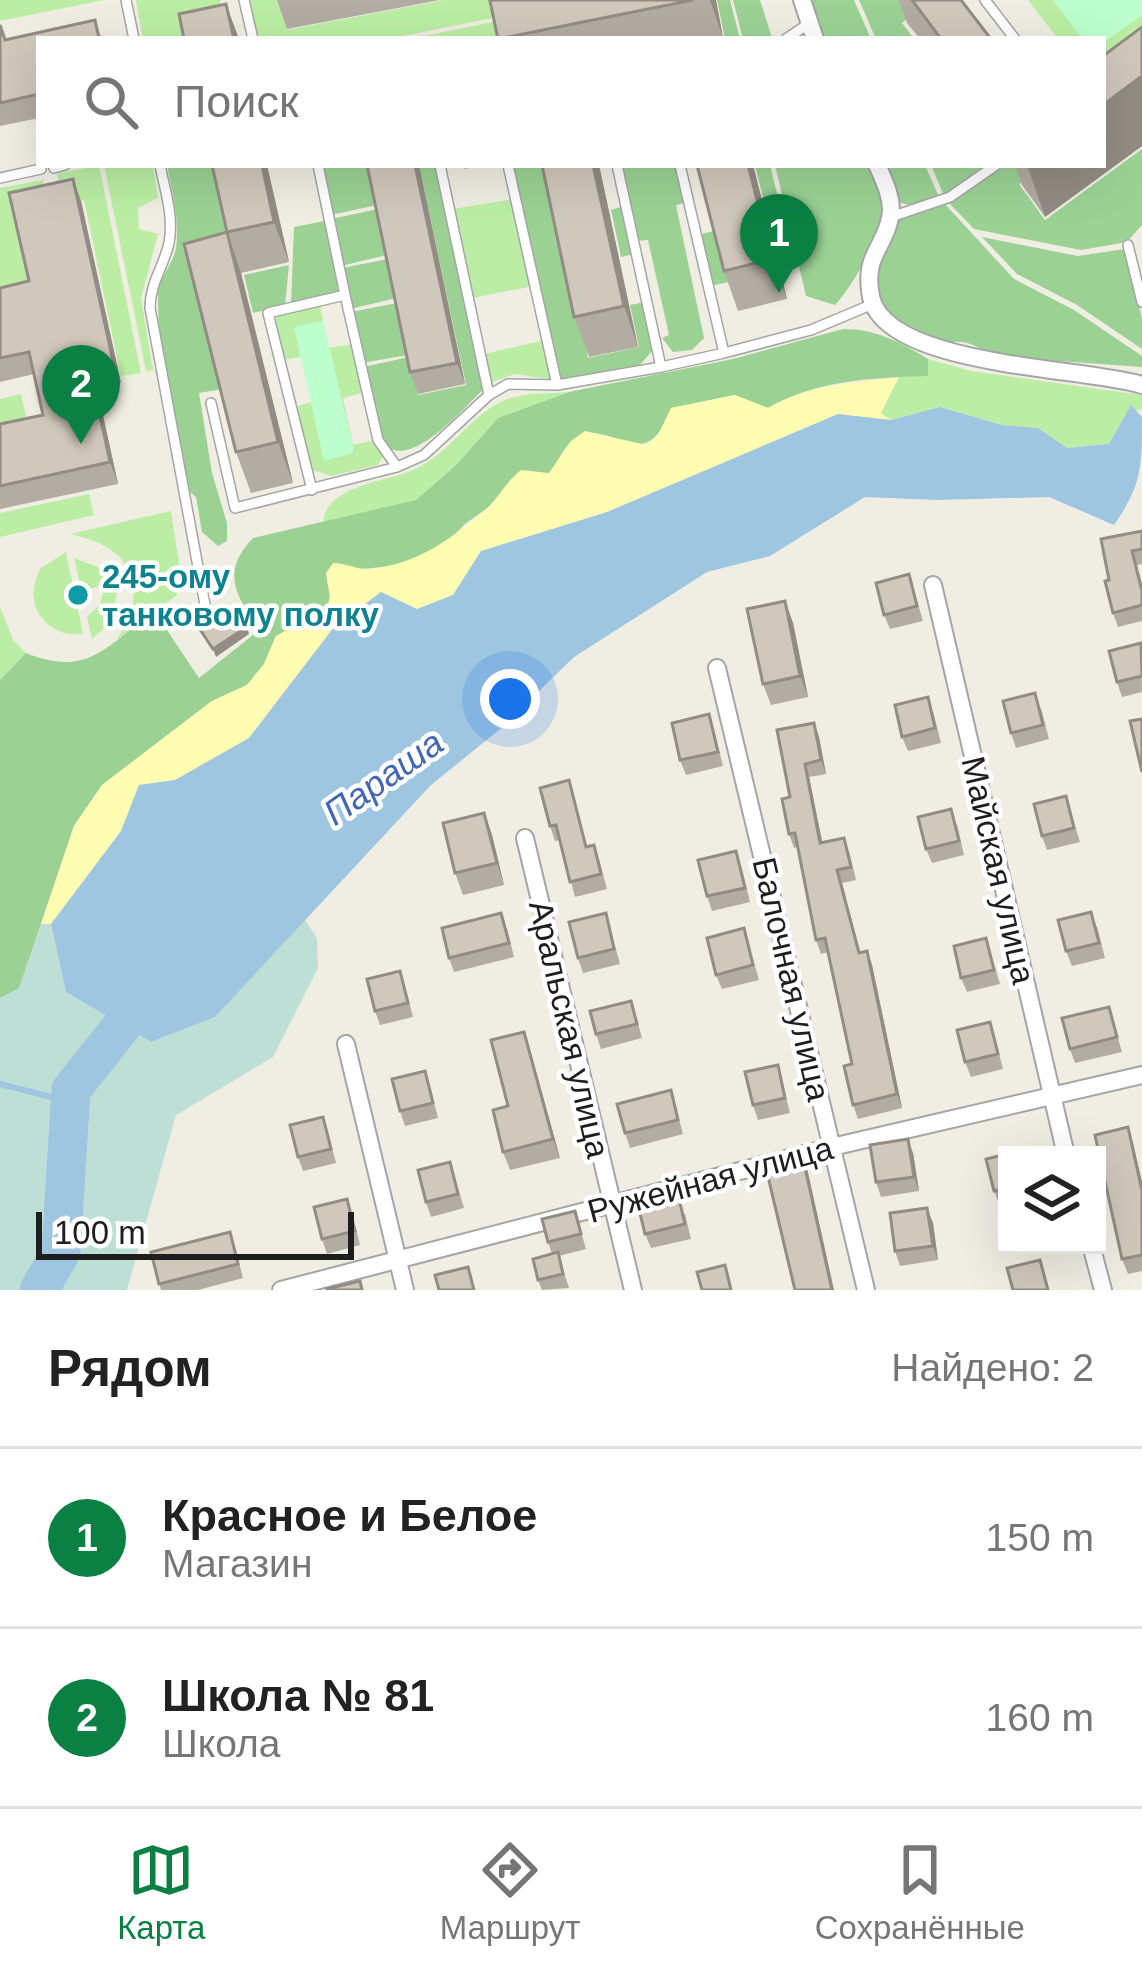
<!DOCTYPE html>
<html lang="ru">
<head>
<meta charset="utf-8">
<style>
  :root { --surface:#fff; --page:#f6f6f6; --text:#222; --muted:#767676; --line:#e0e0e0; --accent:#0b8043 }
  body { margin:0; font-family:Helvetica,sans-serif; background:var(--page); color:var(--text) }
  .controls { position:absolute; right:36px; bottom:36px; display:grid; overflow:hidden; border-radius:0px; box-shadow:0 12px 48px #0002 }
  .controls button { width:108px; height:108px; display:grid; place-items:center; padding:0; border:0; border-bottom:3px solid var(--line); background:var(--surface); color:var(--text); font:60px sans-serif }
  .scale { position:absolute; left:36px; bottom:30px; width:318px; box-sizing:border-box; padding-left:12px; border:6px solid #1e1e1e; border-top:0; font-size:33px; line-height:42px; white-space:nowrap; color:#1e1e1e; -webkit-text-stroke:9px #fff; paint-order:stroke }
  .you { position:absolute; left:510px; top:699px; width:42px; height:42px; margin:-30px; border:9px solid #fff; border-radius:50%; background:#1a73e8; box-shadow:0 0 0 18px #1a73e833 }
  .badge { display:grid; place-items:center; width:78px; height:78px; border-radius:50%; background:var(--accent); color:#fff; font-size:39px; font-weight:700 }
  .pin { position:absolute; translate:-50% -99px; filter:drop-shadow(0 3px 6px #0008) }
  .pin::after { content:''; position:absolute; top:63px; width:42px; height:36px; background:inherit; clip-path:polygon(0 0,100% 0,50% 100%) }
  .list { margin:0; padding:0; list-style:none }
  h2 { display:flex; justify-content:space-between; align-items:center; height:156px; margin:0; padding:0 48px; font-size:51px }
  h2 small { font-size:39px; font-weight:400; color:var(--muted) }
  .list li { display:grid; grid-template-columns:78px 1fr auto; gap:36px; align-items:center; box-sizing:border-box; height:180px; padding:0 48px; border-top:3px solid var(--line) }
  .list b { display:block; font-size:45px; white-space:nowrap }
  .list p { margin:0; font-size:39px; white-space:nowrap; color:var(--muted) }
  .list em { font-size:39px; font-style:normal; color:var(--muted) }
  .icon { flex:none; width:66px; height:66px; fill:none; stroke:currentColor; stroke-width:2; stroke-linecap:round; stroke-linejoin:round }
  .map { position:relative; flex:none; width:1142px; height:1290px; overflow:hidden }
  .search { position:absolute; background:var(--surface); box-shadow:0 12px 48px #0002; left:36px; right:36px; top:36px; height:132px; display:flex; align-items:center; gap:30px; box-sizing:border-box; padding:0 42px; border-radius:0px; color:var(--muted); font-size:45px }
  .sheet { height:516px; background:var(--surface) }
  nav { display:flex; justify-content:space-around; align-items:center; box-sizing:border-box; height:168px; border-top:3px solid var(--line); background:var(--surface); font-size:33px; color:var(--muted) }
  nav a { display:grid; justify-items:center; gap:6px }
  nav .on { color:var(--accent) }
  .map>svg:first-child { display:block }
  .grass { fill:#bbeea4 }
  .forest { fill:#9bd294 }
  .wetland { fill:#bedfd6 }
  .sand { fill:#fffdb1 }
  .park { fill:#bcfecd }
  .water { fill:#9fc6e1 }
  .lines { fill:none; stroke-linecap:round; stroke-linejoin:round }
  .stream { stroke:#9fc6e1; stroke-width:6 }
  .river { stroke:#9fc6e1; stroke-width:39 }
  .lane-casing { stroke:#a5a5a5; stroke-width:12 }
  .street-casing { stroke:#a5a5a5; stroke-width:20 }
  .lane { stroke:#fff; stroke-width:9 }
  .street { stroke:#fff; stroke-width:16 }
  .wall { fill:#b3aca2 }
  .shaded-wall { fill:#928c84 }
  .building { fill:#d0c8bc; stroke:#928c84; stroke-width:3 }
  .culture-dot { fill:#0f9aa8; stroke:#fff; stroke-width:4.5 }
  .labels { text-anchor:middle; stroke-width:9; stroke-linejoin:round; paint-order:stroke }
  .culture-label { font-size:33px; font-weight:bold; fill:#0d838f; stroke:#fff; text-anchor:start }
  .street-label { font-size:33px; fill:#1e1e1e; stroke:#fff }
  .water-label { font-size:36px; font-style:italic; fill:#4267b5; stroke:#fff }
</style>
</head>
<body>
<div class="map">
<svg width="1142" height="1290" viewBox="0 0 1142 1290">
  <rect width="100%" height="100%" fill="#f0eee3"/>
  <path class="grass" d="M0,0H104L0,21Z
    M136,0H220L227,27L249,24L164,39H143Z
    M246,0H281L287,30L444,0H500L503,16L388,39H255Z
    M1028,0H1142V39L1103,65V39H1058Z
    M507,19L504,39H410Z
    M99,165L141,373L121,376L84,200L63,203L57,174Z
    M104,165L153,166L158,198L138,208L139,229L158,234L141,298L153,370L146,371Z
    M43,180L49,208L37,303L0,311V188Z
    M513,199L533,286L472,298L453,209Z
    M320,304L328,348L354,344L365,392L343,398L353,445L376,440L383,457L378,465L331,476L312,470L294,407L312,402L301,357L282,360L274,323L279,314Z
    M545,340L554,380L515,374L490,383L484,354Z
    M928,359L971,371L1142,395V409L1136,411L1131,406L1109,444L1067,448L1038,428L1002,425L940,407L891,420L880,414L899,377L927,376Z
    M569,392L498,418L456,465L416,500L323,524C325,485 383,483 413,470C451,453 469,416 503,401C523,392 548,394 569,392Z
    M21,394L28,426L0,432V399Z
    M89,494L94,515L0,537V513Z
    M171,511L179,563L177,595L117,640C152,584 131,547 70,534Z
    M66,552L83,634C44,638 21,602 41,568Z
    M74,558L98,567L109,585L81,590Z
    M118,588L111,622L92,639L87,617L100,604L103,592Z
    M0,607L13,640L26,653L0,680Z"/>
  <path class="forest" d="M717,0H730L740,39H725Z
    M733,0H760L772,38L743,39Z
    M809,0H854L871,39H821Z
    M859,0H913L919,9L902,23L914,39H876Z
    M1142,149V225L1127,242L1081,250L974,229L949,203L1003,165H1045L1019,184L1045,220Z
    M167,165H214L237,271L222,389L199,393L212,473L227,523V541L218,546L202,532L196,497L190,492C178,430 158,363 158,299C157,278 173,266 176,248C180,220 172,192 167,165Z
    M320,165H402L377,205L331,215Z
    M419,165H438L486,387C466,405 406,478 381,440C370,422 368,388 363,367L409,357L418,395L466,385Z
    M510,165H547L588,358L639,347L630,305L645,302L653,350L638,367L564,380L558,375Z
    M618,165H679L688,202L676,205L704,338L692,350L673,352L662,338L669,335L648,240L634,241Z
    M755,165H770L795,266L781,270Z
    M775,165H875C878,176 885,190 885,202C886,228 853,286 835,305L806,296Z
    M883,165H925L939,197C896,211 896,207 883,165Z
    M931,165H990L944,196Z
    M943,202L1014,279L1074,310L1142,356V367L987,356C978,342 957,339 942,344C866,306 864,301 895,221Z
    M624,206L634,254L621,257L611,210Z
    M378,209L387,255L341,266L331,219Z
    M329,220L339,292L291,305L294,227Z
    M717,230L729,282L710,286L698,235Z
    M982,237L1078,256L1125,249L1142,318V349L1077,305L1017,274Z
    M388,259L397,298L350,309L342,268Z
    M289,265L285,306L253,313L244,275Z
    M397,303L408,355L362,363L351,312Z
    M843,329C876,329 900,342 928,359V376C872,378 817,380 768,408L735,395L671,408C644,485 608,409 571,442C562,449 557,465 549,473L535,474L465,524L444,545L420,558L400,565L326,573L330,597L327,608L315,621L298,624L276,636L264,664L247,685L212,701L102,785L74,826L19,989L0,998V680L26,653C86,677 103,649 150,615L167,630L199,678L259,630C236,595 220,573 253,538L416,500L456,465L498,418L569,392L733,359Z"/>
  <path class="wetland" d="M304,919L317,938L318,968L273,1057L176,1115L127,1290H0V998L19,988L41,924H51L66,992L151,1042L215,1017Z"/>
  <path class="sand" d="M899,377L881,413L891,420L838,414L607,512L481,551L453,595L417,609L381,592L334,627L249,738L175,780L139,785L121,831L51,924H41L74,826L102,785L212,701L247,685L264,664L276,636L298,624L315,621L327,608L330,597L326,573L333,563C346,563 357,570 370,569C417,564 448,541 484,511C497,500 505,483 521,470L549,473L571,441L585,431L646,445L658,435L671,408L735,395L768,408C811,384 851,384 899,377Z"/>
  <path class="park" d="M1053,0H1142V15L1103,43V39H1082Z
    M323,321L353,446V453L324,461L294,327Z"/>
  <path class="water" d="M1131,405L1142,417C1142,468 1142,484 1114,525L1049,497L937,500L865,497L770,556L707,572L574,657L499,730L431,785L215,1017L151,1042L66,992L51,924L121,831L139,785L175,780L249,738L334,627L381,592L417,609L453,595L481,551L607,512L838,414L891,420L940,407L1002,425L1038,428L1067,448L1109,444Z"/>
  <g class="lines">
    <path class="stream" d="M0,1084L70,1102"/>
    <path class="river" d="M39,1290L61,1252L71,1090L156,983"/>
    <defs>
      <path id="lane" d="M126,0L134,39
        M244,0L253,39
        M985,0L1015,39
        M786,39L808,24
        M160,165C165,191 174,216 169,243C164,266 150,283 150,308L206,610
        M318,165L345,295
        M440,165L489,395L508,384L557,385L508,165
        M617,165L661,367L724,353
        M680,165L724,353L811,330L873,304
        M54,168L65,165
        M0,178L41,169
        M891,217L950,197L996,165
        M1128,245L1142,302
        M557,385L661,367
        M211,403L235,508L397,467L424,455L489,395
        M312,490L268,313L345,295L378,440L397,467"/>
      <path id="street" d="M802,0L815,39
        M877,165C884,180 894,201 890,218C884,249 863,255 871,297C886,367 1084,367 1142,385
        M933,585L1066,1155
        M717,668L866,1290
        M525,838L633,1290
        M346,1044L405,1290
        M1091,1245L1103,1290
        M281,1290L832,1147L1142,1075"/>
    </defs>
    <use href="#lane" class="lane-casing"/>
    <use href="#street" class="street-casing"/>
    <use href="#lane" class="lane"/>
    <use href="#street" class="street"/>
  </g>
  <path class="wall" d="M277,0H440L287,29Z
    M493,0H716L723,38L498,39Z
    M899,0H961L991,39H920L907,23Z
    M95,20L102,39H39V118L0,126V25L7,40Z
    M1142,27V146L1045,217L1022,185L1015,165H1103Z
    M212,165H267L289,262L241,273L293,483L251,493L236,452L227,232Z
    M367,165H419L465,384L418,394L410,372Z
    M463,165H483L465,169Z
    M599,165L638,347L589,357L574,317Z
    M753,165L787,299L738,311L724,271Z
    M81,201L121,383L97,388L118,484L0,509V424L43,415L34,374L0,382V288L29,281Z
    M1142,531V564L1137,565L1142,584V621L1118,627L1113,613L1109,580Z
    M909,574L923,621L890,629L884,615Z
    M785,601L793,623L808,697L771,705L763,684Z
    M1141,643L1142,692L1122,697L1117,682Z
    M1041,708L1049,739L1016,748L1011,733Z
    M933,711L941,743L908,751L902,737Z
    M814,723L819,737L826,774L809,777L822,842L849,851L856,880L842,883L860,952L867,951L872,965L902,1108L858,1119L853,1105L852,1064L828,952L821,954L816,940L797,847L794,848L789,834Z
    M714,729L723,766L686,775L680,760Z
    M569,780L587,846L599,859L607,889L575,897L560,840L555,841L550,826Z
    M1066,796L1080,842L1047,850L1042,836Z
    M484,813L492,835L504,885L463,895L455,873Z
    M957,824L964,855L932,863L926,849Z
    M741,865L750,902L712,911L707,896Z
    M606,913L620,964L583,973L578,958Z
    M1097,926L1105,958L1072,966L1066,951Z
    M507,928L514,957L454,972L449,958Z
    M744,928L759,980L722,989L716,975Z
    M986,938L1000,984L967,992L961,978Z
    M405,986L413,1017L380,1025L375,1011Z
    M1109,1007L1122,1052L1075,1063L1070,1049Z
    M636,1016L642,1038L601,1049L596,1034Z
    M524,1032L560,1158L510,1170L503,1152L508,1106Z
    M995,1037L1003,1069L971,1077L965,1062Z
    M778,1065L790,1113L758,1120L753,1105Z
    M430,1086L438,1118L405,1126L400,1111Z
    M671,1090L683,1134L630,1148L625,1133Z
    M328,1132L336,1163L303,1171L298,1157Z
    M1133,1142L1142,1182V1271L1128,1274L1122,1259Z
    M913,1153L919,1191L881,1197L876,1182Z
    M1007,1155V1204L1000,1206L994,1191Z
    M450,1162L464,1208L431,1217L426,1202Z
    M575,1211L586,1249L559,1256L569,1288L542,1290L538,1280L552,1254L548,1242Z
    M352,1214L360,1245L327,1254L322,1239Z
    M685,1214L691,1239L651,1248L645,1234Z
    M933,1223L938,1260L900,1266L895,1251Z
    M235,1247L243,1278L198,1290H161L151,1252Z"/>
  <path class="shaded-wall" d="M710,0H716L723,38Z
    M226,4L239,39H234Z
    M1142,76V146L1045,217L1027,165H1103V105Z
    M262,165H267L289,262L274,222Z
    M415,165H419L465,384L457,363Z
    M593,165H599L638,347L624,306Z
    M748,165H753L787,299L772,259Z
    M73,179L81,201L121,383L113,361Z
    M227,232L241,273L293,483L278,442Z
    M89,366L97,388L118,484L110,462Z
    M785,601L793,623L808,697L800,676Z
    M247,627L249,634L216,657L213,649Z
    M814,723L819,737L826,774L821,760Z
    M805,764L809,777L825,856L820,843Z
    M484,813L492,835L504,885L497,863Z
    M867,951L872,965L902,1108L897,1094Z
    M524,1032L530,1050L560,1158L553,1139Z
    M1128,1127L1142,1182V1191Z
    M908,1139L913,1153L919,1191L914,1177Z
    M802,1154L807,1168L834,1290H832Z
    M927,1208L933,1223L938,1260L933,1246Z"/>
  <path class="building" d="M493,0H693L498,39L490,1Z
    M912,0H961L991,39H941Z
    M226,4L234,39H184L179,14Z
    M95,20L99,39H39V94L0,103V25L5,40Z
    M1142,27V76L1103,105V56Z
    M212,165H262L274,222L227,232Z
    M367,165H415L457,363L410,372Z
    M542,165H593L624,306L574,317Z
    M697,165H748L772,259L724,271Z
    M73,179L113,361L89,366L110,462L0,486V424L43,415L29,352L0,358V288L29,281L9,193Z
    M227,232L278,442L236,452L184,244Z
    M1142,531V549L1132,551L1142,591V605L1113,613L1105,581L1109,580L1101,539Z
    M909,574L917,606L884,615L876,583Z
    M785,601L800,676L763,684L747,609Z
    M234,608L247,627L213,649L201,631Z
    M1141,643L1142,676L1117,682L1109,651Z
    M1035,693L1043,725L1011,733L1003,701Z
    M928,697L935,728L902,737L895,705Z
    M709,714L718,752L680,760L672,723Z
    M1142,719V772L1130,721Z
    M814,723L821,760L805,764L820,843L844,838L851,867L837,870L859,953L867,951L897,1094L853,1105L844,1066L852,1064L825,938L816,940L795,833L789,834L782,799L790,797L777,730Z
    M569,780L586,847L594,845L601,874L570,882L556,825L550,826L540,788Z
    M1066,796L1074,828L1042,836L1034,804Z
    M951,809L959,841L926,849L918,817Z
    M484,813L497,863L455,873L443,823Z
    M736,851L745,888L707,896L698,860Z
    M1091,912L1099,943L1066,951L1058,920Z
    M501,913L509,943L449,958L442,928Z
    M606,913L614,949L578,958L569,922Z
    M744,928L753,965L716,975L707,938Z
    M986,938L994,970L961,978L954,946Z
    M400,971L408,1003L375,1011L367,979Z
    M631,1001L637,1024L596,1034L590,1011Z
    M1109,1007L1117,1037L1070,1049L1062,1018Z
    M990,1022L998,1054L965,1062L957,1030Z
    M524,1032L553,1139L503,1152L493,1110L508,1106L491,1040Z
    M778,1065L785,1098L753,1105L745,1072Z
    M425,1071L433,1103L400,1111L392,1079Z
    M671,1090L678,1120L625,1133L617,1104Z
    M323,1117L331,1149L298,1157L290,1125Z
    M1128,1127L1142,1191V1255L1122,1259L1095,1135Z
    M908,1139L914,1177L876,1182L870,1145Z
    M1019,1151L1020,1155H1007V1188L994,1191L986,1159Z
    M802,1154L832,1290H795L765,1164Z
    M450,1162L458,1194L426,1202L418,1170Z
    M347,1199L355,1231L322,1239L314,1207Z
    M679,1199L685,1224L645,1234L639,1209Z
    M927,1208L933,1246L895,1251L890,1213Z
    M575,1211L581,1234L548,1242L542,1219Z
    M230,1232L238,1264L159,1284L151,1252Z
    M558,1252L563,1274L538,1280L533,1259Z
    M1040,1260L1048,1290H1013L1007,1268Z
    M725,1265L731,1290H702L697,1272Z
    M468,1267L474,1290H439L435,1275Z
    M360,1281L362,1290H327V1289Z"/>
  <circle class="culture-dot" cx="78" cy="595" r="12"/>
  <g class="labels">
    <g class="culture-label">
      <text x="102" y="588">245-ому<tspan x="102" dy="38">танковому полку</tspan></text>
    </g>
    <g class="street-label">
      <text transform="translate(999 870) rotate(77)" y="12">Майская улица</text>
      <text transform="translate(792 979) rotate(77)" y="12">Балочная улица</text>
      <text transform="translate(570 1029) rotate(77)" y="12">Аральская улица</text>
      <text transform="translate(710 1179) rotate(-15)" y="12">Ружейная улица</text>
    </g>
    <g class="water-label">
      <text transform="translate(383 777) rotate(-35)" y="13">Параша</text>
    </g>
  </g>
</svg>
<div class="controls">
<button><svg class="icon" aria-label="layers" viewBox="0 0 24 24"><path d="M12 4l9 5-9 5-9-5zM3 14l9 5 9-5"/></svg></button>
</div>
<div class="scale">100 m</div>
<div class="you"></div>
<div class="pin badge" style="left:779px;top:293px">1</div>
<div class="pin badge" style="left:81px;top:444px">2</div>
<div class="search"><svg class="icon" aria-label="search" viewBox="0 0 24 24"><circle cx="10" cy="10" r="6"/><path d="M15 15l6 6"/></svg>Поиск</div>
</div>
<section class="sheet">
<h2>Рядом<small>Найдено: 2</small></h2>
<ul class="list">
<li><span class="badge">1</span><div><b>Красное и Белое</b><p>Магазин</p></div><em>150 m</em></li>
<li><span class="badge">2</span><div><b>Школа № 81</b><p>Школа</p></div><em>160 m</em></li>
</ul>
</section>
<nav>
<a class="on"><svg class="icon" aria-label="map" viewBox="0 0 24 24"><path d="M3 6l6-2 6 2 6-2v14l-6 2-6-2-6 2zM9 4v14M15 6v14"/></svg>Карта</a>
<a><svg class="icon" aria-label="directions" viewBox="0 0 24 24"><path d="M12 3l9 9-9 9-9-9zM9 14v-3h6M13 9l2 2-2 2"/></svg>Маршрут</a>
<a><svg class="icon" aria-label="saved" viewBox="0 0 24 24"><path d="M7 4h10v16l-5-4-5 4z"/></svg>Сохранённые</a>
</nav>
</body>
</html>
